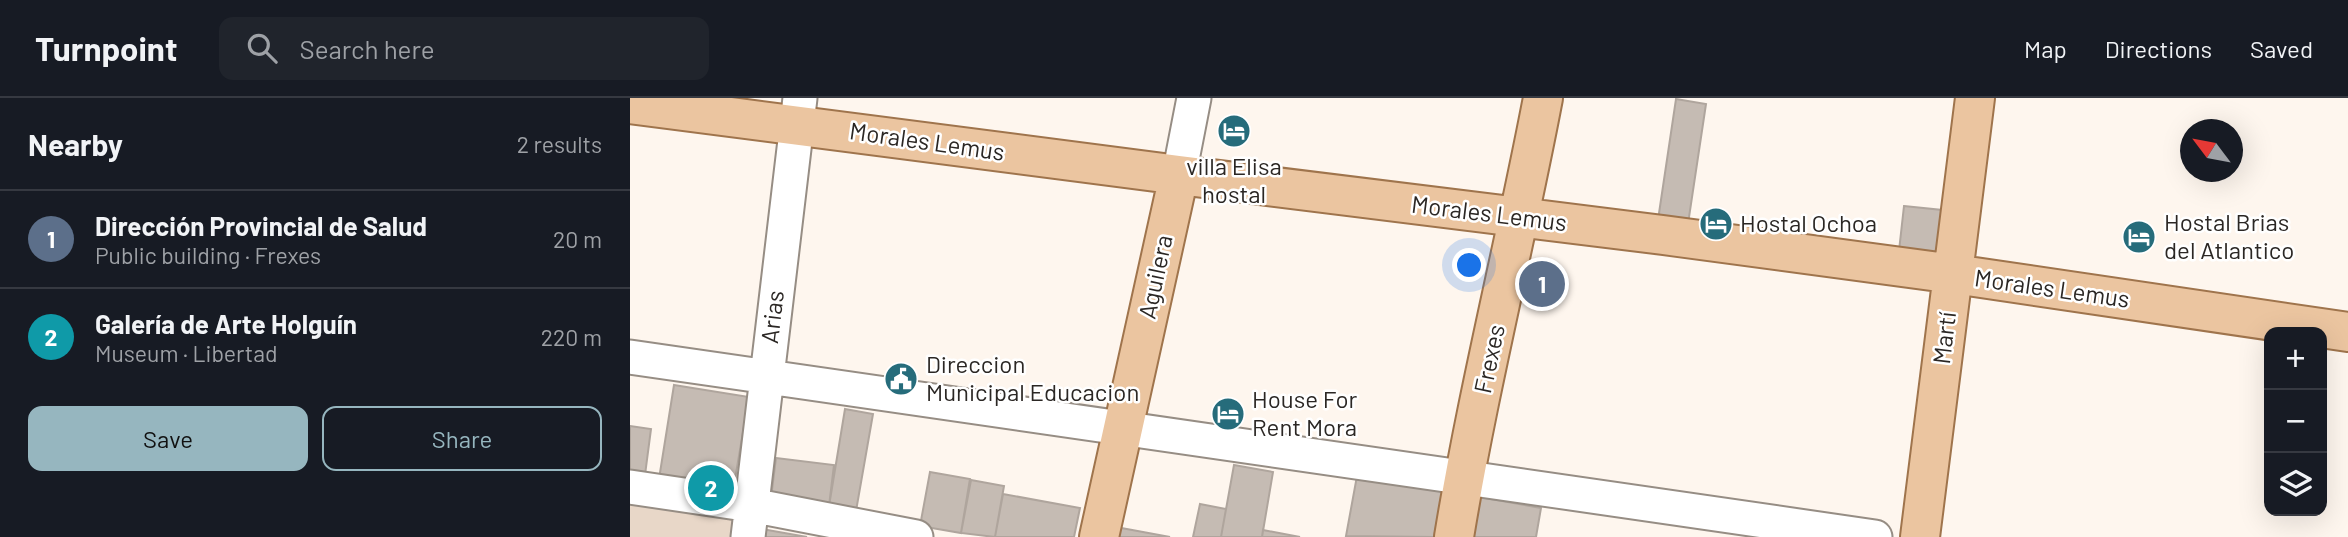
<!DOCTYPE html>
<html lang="en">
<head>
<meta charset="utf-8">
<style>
  :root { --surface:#171b24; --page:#20242c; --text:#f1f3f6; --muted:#9ea1a6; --line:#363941; --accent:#96b6bf }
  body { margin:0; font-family:Barlow,sans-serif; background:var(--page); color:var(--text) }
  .controls { position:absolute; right:21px; bottom:21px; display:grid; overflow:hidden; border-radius:14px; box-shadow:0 7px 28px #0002 }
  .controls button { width:63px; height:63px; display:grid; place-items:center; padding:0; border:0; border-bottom:2px solid var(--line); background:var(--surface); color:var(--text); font:35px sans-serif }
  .compass { position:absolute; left:1550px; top:21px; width:63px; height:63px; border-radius:50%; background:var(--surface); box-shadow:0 7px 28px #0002; rotate:302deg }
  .you { position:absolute; left:840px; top:168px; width:24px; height:24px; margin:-18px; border:5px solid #fff; border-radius:50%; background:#1a73e8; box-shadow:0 0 0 10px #1a73e833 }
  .badge { display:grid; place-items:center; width:46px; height:46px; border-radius:50%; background:var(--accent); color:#fff; font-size:23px; font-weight:700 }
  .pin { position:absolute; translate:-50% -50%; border:4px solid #fff; box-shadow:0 2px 7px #0006 }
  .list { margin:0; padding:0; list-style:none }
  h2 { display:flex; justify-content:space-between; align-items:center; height:91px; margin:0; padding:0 28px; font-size:30px }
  h2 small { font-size:23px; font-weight:400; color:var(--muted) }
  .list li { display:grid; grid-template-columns:46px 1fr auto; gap:21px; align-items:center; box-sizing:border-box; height:98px; padding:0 28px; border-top:2px solid var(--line) }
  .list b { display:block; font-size:26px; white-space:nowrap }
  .list p { margin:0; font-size:23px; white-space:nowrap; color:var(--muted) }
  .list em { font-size:23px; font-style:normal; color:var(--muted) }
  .actions { display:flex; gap:14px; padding:21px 28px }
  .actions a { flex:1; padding:16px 0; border:2px solid var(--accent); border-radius:14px; text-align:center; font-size:24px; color:var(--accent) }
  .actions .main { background:var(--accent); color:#111 }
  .icon { flex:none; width:38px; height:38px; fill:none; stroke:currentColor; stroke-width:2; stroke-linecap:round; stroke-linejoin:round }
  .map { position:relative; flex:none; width:1718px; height:439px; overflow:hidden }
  header { display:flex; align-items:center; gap:42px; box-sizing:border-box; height:98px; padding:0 35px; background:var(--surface); border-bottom:2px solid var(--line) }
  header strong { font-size:33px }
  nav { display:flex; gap:38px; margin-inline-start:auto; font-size:24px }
  .search { width:490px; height:63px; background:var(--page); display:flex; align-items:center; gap:18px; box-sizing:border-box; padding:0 24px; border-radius:14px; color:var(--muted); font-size:26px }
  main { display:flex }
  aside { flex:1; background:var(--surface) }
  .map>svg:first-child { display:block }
  .green { fill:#e8d7c8 }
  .building { fill:#c5bbb3; stroke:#afa59d; stroke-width:2 }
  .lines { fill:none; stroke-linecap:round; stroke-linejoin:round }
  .minor-casing { stroke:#968d84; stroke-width:37 }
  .major-casing { stroke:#9f744c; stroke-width:42 }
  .minor { stroke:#fff; stroke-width:33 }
  .major { stroke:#ebc5a0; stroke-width:38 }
  .labels { text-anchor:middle; stroke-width:5; stroke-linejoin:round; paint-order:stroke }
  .street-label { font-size:24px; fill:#2b2724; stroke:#fff }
  .poi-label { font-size:24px; fill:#2b2724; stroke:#fff; text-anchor:start }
</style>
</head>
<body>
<header>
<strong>Turnpoint</strong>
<div class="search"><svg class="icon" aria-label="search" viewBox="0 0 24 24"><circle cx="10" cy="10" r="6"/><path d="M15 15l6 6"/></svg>Search here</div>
<nav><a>Map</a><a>Directions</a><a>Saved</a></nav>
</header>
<main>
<aside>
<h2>Nearby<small>2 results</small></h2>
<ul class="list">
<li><span class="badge" style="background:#5c6f8a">1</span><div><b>Dirección Provincial de Salud</b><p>Public building · Frexes</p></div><em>20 m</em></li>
<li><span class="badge" style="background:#0f9aa8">2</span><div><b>Galería de Arte Holguín</b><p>Museum · Libertad</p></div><em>220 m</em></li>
</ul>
<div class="actions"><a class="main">Save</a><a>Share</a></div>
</aside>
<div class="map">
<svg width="1718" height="439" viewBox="0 0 1718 439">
  <rect width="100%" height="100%" fill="#fef6ee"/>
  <path class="green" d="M0,400L110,417L108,439H0Z"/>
  <path class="building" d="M1046,1L1076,6L1058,126L1028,122Z
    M1274,108L1312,112L1306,158L1269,153Z
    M44,287L119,299L103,393L29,381Z
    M215,311L243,316L226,413L199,408Z
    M0,328L21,331L15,377L0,375Z
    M146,360L204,367L199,408L141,400Z
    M604,367L643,374L632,439H591Z
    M300,374L340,381L331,435L290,428Z
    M727,378L813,393L804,439L716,438Z
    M341,382L374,388L365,439L331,435Z
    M373,396L450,410L444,439H365Z
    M844,398L911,410L906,439H837Z
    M570,406L596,411L591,439H563Z
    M486,429L540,439H484Z
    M126,430L177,439H125Z
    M633,432L670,439H632Z"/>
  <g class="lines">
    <defs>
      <path id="minor" d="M549,77L564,0
        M0,259L1245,439
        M0,389L121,407L286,439
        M118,439L170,0"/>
      <path id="major" d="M0,6L549,77L1033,137L1324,176L1718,234
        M469,439L549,77
        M824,439C848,292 885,147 913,0
        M1290,439L1345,0"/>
    </defs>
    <use href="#minor" class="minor-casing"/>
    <use href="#major" class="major-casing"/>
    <use href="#minor" class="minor"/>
    <use href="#major" class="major"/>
  </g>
  <defs>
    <symbol id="hotel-disc" viewBox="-11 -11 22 22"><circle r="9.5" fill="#266c7b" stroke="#fff"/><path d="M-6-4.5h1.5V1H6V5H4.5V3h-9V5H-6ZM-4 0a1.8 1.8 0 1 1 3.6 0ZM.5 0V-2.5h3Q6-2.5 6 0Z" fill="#fff"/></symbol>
    <symbol id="civic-disc" viewBox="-11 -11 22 22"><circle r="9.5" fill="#266c7b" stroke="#fff"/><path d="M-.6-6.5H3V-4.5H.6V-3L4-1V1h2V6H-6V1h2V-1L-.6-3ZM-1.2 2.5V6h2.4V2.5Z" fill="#fff"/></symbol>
  </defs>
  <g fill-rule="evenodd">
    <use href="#hotel-disc" x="585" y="14" width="38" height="38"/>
    <use href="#hotel-disc" x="1067" y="107" width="38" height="38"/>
    <use href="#hotel-disc" x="1490" y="120" width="38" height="38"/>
    <use href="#civic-disc" x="252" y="262" width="38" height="38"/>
    <use href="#hotel-disc" x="579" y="297" width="38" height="38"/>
  </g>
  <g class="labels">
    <g class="street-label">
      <text transform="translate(297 44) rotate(8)" y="8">Morales Lemus</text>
      <text transform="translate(859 116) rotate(7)" y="8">Morales Lemus</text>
      <text transform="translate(526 179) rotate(-78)" y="8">Aguilera</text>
      <text transform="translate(1422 191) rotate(8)" y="8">Morales Lemus</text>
      <text transform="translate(143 219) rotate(-83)" y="8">Arias</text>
      <text transform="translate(1315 240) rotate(-83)" y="8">Martí</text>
      <text transform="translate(860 261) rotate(-78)" y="8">Frexes</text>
    </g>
    <g class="poi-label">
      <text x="604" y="77" text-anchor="middle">villa Elisa<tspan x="604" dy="28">hostal</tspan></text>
      <text x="1534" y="133">Hostal Brias<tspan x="1534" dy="28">del Atlantico</tspan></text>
      <text x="1110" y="134">Hostal Ochoa</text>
      <text x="296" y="275">Direccion<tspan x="296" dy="28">Municipal Educacion</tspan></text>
      <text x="622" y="310">House For<tspan x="622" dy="28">Rent Mora</tspan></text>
    </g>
  </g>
</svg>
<div class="controls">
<button>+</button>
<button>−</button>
<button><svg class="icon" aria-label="layers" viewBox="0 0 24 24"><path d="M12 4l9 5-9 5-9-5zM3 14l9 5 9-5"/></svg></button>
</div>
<svg class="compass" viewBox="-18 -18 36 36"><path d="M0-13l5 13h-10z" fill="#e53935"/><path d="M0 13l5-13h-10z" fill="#9ea1a6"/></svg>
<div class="you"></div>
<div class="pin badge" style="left:912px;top:186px;background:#5c6f8a">1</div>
<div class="pin badge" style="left:81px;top:390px;background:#0f9aa8">2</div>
</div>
</main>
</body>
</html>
